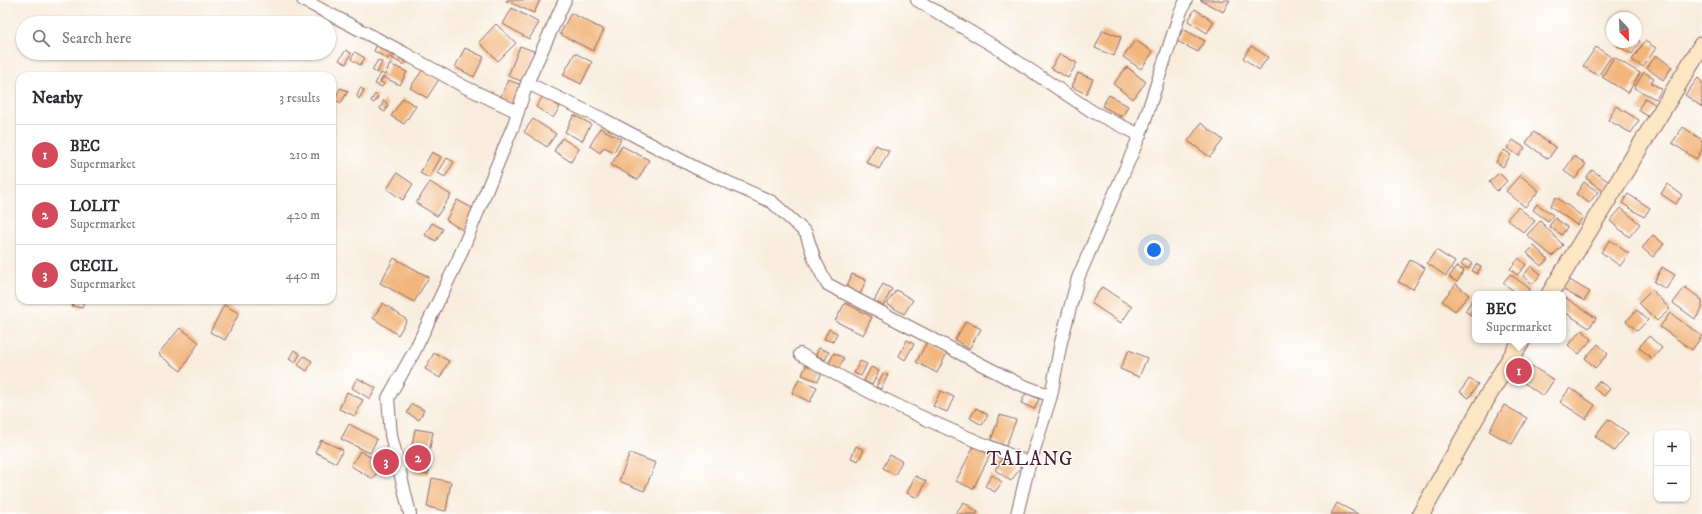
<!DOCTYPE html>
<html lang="en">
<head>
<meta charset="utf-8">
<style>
  :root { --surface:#fff; --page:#f7f7f7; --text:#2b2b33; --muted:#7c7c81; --line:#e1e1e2; --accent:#d1495b }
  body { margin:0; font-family:"IM FELL DW Pica",serif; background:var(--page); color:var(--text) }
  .controls { position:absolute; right:12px; bottom:12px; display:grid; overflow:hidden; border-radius:8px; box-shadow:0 1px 3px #0004 }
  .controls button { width:36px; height:36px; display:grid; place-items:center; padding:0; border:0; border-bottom:1px solid var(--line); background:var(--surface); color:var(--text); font:20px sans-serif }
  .compass { position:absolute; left:1606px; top:12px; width:36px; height:36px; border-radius:50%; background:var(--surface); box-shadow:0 1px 3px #0004; rotate:157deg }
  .you { position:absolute; left:1154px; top:250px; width:14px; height:14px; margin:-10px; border:3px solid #fff; border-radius:50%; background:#1a73e8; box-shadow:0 0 0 6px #1a73e833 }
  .badge { display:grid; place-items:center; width:26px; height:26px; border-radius:50%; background:var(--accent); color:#fff; font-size:13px; font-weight:700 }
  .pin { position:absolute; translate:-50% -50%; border:2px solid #fff; box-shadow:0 1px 4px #0006 }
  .popup { position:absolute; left:1472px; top:291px; width:94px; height:52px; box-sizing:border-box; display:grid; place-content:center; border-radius:8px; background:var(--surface); filter:drop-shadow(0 1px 3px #0005); font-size:13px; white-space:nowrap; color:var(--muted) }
  .popup b { font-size:15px; color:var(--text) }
  .popup::after { content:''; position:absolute; left:50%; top:100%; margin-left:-8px; border:8px solid transparent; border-top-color:var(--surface) }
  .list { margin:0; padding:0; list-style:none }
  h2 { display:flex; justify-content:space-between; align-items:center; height:52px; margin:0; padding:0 16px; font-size:17px }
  h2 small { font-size:13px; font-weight:400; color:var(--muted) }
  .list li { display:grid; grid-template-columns:26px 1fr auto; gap:12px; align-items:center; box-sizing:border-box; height:60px; padding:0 16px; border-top:1px solid var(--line) }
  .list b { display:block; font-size:15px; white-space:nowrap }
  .list p { margin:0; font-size:13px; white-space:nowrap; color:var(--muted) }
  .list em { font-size:13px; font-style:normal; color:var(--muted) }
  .icon { flex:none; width:22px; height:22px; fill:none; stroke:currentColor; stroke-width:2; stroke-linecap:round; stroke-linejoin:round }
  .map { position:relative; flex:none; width:1702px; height:514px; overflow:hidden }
  .search { position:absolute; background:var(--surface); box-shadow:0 1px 3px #0004; left:16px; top:16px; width:320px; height:44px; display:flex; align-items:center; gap:10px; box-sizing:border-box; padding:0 14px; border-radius:22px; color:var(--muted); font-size:15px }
  .panel { position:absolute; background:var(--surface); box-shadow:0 1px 3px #0004; left:16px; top:72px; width:320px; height:232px; border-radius:12px }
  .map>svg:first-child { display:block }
  .building { fill:#f2b57c }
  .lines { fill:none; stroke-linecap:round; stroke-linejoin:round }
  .street-casing { stroke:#876769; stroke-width:14 }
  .secondary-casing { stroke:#876769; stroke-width:19 }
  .street { stroke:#fff; stroke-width:12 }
  .secondary { stroke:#fce6c4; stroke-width:17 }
  .labels { text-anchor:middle; stroke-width:3; stroke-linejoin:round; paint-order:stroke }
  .quarter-label { font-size:19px; letter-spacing:1px; fill:#4a1f2b; stroke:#fff }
</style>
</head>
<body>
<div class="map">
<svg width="1702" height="514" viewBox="0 0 1702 514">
  <rect width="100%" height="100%" fill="#fff"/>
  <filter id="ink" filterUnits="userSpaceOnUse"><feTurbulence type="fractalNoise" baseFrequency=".025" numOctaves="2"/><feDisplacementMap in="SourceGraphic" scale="8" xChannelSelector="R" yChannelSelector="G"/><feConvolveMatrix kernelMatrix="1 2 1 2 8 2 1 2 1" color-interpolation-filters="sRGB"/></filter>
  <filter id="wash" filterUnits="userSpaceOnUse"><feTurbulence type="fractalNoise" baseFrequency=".012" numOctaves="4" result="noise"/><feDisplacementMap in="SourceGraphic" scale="16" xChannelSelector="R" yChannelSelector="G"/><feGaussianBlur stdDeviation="0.9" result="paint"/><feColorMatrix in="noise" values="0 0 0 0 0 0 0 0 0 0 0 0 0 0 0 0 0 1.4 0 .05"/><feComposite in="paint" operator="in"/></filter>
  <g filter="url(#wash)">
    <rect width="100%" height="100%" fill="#f8eddd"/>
    <g id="blocks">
      <path class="building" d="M507,0H540L534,13L506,1Z
        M1200,0H1230L1223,12Z
        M512,8L539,23L529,39L503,24Z
        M1195,9L1214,22L1207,33L1188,21Z
        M571,13L604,30L593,51L560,34Z
        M496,24L516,43L498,61L479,42Z
        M1183,29L1205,41L1198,52L1177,41Z
        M1103,30L1121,37L1114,56L1095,48Z
        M1636,39L1640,41L1632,54L1617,46L1620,42H1636Z
        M1135,40L1153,52L1141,69L1123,57Z
        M1645,41L1656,48L1643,67L1632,60Z
        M378,42L393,50L388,59L374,51Z
        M520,46L536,52L524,82L508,76Z
        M1251,46L1268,57L1259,70L1243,58Z
        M1596,47L1611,57L1598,76L1583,66Z
        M465,48L484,57L474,77L455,67Z
        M346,50L351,53L346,64L339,60Z
        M355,52L365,58L360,65L351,59Z
        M396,52L408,59L404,65L392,58Z
        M575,53L592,62L581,84L563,75Z
        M1060,54L1077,63L1068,78L1051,68Z
        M1656,55L1672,67L1663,80L1647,68Z
        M1614,57L1640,73L1628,93L1602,77Z
        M378,60L382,62L377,73L372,70Z
        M390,64L407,72L400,85L383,77L380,82L384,84L382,87L375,84L381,73L385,75Z
        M1127,67L1146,82L1133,99L1113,84Z
        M423,69L439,79L427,98L410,88Z
        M1644,72L1654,78L1651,83L1662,89L1656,99L1634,88Z
        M1078,73L1093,79L1086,94L1072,87Z
        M1698,78L1702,82V107L1685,95Z
        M508,80L522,85L514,104L500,99Z
        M340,88L348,91L341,103L335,100Z
        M360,88L364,90L359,99L357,96Z
        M375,94L378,97L374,103L371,101Z
        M1109,95L1128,106L1122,117L1102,106Z
        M543,96L560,107L553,118L536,107Z
        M403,98L416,106L404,124L391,116Z
        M1645,98L1656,105L1649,117L1638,110Z
        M384,100L388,105L385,112L380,109Z
        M1616,106L1639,120L1631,133L1608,120Z
        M574,115L591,124L582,141L565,132Z
        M533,119L556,134L547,147L524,132Z
        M1201,123L1223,140L1210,157L1188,141Z
        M1683,127L1702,140V150L1696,159L1672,143Z
        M600,128L621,139L614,152L604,147L600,153L590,146Z
        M1534,132L1556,148L1548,159L1526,143Z
        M562,138L579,149L571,162L554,151Z
        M1513,140L1525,148L1519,156L1507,148Z
        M876,145L889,151L879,169L866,162Z
        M622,146L649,160L638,180L611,165Z
        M1504,150L1511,155L1503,167L1496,162Z
        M432,152L441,157L429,178L420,173Z
        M1574,156L1586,164L1575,179L1564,171Z
        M447,158L454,162L445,177L438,173Z
        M1592,170L1609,182L1603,191L1586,178Z
        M397,173L413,184L403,200L387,189Z
        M1499,173L1507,181L1497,191L1489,182Z
        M1520,175L1539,191L1525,207L1506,191Z
        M430,182L451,195L437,216L416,203Z
        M1584,182L1598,192L1589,203L1576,194Z
        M1667,184L1682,195L1676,204L1661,194Z
        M1628,194L1650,208L1644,217L1622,203Z
        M1556,197L1583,217L1577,225L1550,206Z
        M457,200L476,210L464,231L446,220Z
        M1537,204L1553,215L1548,221L1533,210Z
        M1518,207L1535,221L1524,233L1507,219Z
        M1621,208L1640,224L1629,237L1610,221Z
        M1555,218L1567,227L1562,235L1549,226Z
        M1540,221L1563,245L1552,256L1527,235Z
        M432,223L443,229L436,241L425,235Z
        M1653,235L1664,244L1653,257L1642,248Z
        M1610,240L1629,254L1620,266L1601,252Z
        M1534,246L1548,259L1541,266L1527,253Z
        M1436,250L1455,262L1446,276L1427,263Z
        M394,258L429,277L414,302L380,283Z
        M1519,258L1526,265L1517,275L1510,269Z
        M1465,259L1472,263L1468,269L1461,265Z
        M1410,260L1425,268L1413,289L1398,282Z
        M1476,264L1481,267L1477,274L1472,271Z
        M1457,266L1464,271L1457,282L1449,277Z
        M1531,266L1541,274L1533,284L1523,276Z
        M1662,267L1675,275L1666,289L1654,282Z
        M852,274L866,280L859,297L845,291Z
        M1510,274L1530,289L1527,294H1518L1503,283Z
        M1568,279L1590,292L1584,301L1562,289Z
        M883,284L892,289L882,308L873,303Z
        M1456,284L1469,295L1455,311L1442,301Z
        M1102,287L1132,307L1121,323L1091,303Z
        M1685,287L1702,300V309L1695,319L1673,303Z
        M896,290L913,300L904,314L887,304Z
        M1652,290L1670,309L1657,321L1639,303Z
        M1566,298L1596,318L1589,328L1563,311V303Z
        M1473,299L1475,300L1474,317L1465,311Z
        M75,300H84L82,308L72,306Z
        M383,303L407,320L398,335L373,318Z
        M845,303L872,317L863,335L835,321Z
        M224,305L239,313L225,340L210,332Z
        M1637,310L1648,320L1637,331L1626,321Z
        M1670,313L1702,336L1692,350L1660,327Z
        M966,321L981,329L969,349L955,340Z
        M180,328L199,342L181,371L158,354Z
        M829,329L837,333L833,342L824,339Z
        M1582,330L1592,339L1579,354L1568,345Z
        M1649,336L1662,348L1652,359L1639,347Z
        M907,340L914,344L905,360L899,356Z
        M927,342L947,353L937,373L916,362Z
        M1598,344L1608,354L1595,368L1585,358Z
        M819,348L829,352L825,360L816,355Z
        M294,350L300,354L295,363L289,359Z
        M1129,350L1147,358L1139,377L1120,369Z
        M434,353L449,361L440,378L425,369Z
        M834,353L844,358L839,368L829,363Z
        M304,356L312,361L307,371L298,365Z
        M860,361L867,364L861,376L854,373Z
        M1527,363L1554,380L1543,396L1517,378Z
        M807,364L823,371L818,381L802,375Z
        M871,367L879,371L872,385L864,381Z
        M883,373L888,375L881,389L876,387Z
        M357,378L376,388L370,399L352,388Z
        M799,379L817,387L810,402L792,393Z
        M1469,379L1478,384L1469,398L1460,392Z
        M1599,381L1610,389L1604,396L1593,388Z
        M1570,388L1595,405L1586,419L1560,402Z
        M941,391L954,397L947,412L933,406Z
        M347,392L363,400L355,416L339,409Z
        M1026,393L1039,399L1034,409L1021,403Z
        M412,404L424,410L419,420L407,413Z
        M1504,405L1527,418L1512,444L1489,431Z
        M976,408L988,415L982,425L970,418Z
        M1000,415L1016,420L1006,446L991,440Z
        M1608,419L1628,433L1614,451L1595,436Z
        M349,424L377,439L370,453L341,439Z
        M415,429L433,432L429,453L411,450Z
        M321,440L343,450L336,463L315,452Z
        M856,446L864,450L858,461L851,458Z
        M974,446L990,455L973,489L956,481Z
        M360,451L382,464L373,479L351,466Z
        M630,453L656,463L644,491L619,481Z
        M417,455L432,459L428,475L414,472Z
        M890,455L902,461L895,475L883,468Z
        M1004,456L1021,467L1011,481L995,470Z
        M992,475L1002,482L995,492L985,486Z
        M915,476L926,481L918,498L907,493Z
        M432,478L451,482L446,511L427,507Z
        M964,502L978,512L977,514H955Z
        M1337,503L1358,514H1331Z"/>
    </g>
  </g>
  <g filter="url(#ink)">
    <use href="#blocks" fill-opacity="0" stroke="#876769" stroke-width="1"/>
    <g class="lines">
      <defs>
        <path id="street" d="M303,0L404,53L465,87L518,112
          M917,0L994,46L1093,112L1140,135
          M527,83L603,119L696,168L772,202L806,233L815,261L827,284L1019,384L1051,396
          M800,354C873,397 951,432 1030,463
          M410,514L391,435L388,398L415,350L458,260L514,124L527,83L565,0
          M1017,514L1028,469L1051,396L1061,342L1078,278L1140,135L1179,16L1186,0"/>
        <path id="secondary" d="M1550,294L1702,45
          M1421,514L1490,392L1522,340"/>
      </defs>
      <use href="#street" class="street-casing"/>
      <use href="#secondary" class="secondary-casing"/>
      <use href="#street" class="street"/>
      <use href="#secondary" class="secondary"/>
    </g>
  </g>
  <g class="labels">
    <g class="quarter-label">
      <text x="1030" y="465">TALANG</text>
    </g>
  </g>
</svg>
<div class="controls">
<button>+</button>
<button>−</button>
</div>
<svg class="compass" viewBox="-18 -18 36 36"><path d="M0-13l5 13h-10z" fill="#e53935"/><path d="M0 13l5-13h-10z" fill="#7c7c81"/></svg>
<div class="you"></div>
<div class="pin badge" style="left:1519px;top:371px">1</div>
<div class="popup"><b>BEC</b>Supermarket</div>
<div class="pin badge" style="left:418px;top:458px">2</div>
<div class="pin badge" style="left:386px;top:462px">3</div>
<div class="search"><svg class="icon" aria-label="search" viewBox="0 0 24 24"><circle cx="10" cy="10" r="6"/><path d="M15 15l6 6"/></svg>Search here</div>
<section class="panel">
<h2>Nearby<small>3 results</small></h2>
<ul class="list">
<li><span class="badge">1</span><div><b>BEC</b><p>Supermarket</p></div><em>210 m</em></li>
<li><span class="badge">2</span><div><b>LOLIT</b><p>Supermarket</p></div><em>420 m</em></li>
<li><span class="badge">3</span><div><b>CECIL</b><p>Supermarket</p></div><em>440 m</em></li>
</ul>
</section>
</div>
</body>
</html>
